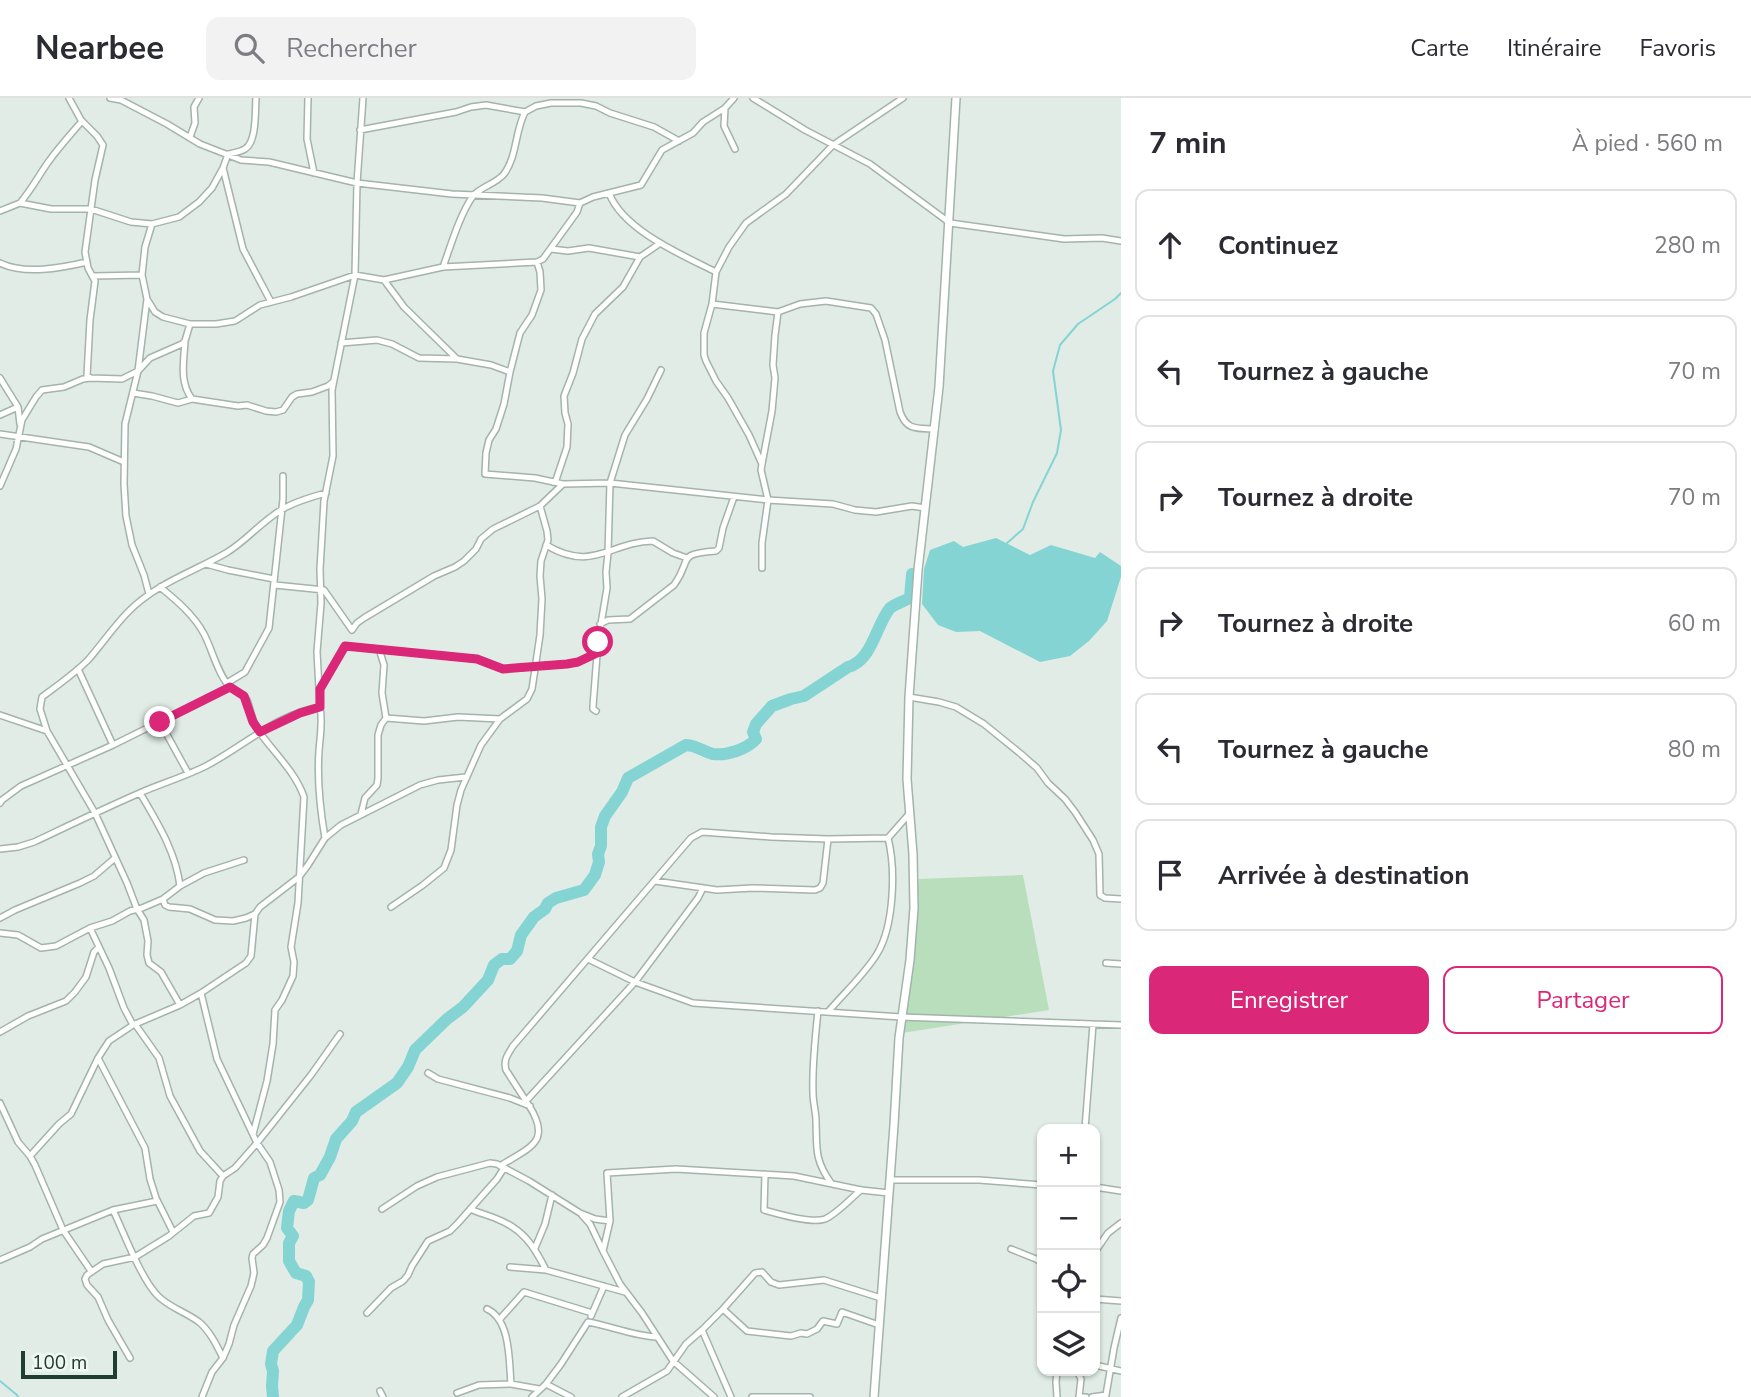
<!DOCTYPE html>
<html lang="fr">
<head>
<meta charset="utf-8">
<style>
  :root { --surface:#fff; --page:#f2f2f3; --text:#2b2b33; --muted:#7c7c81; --line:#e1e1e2; --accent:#db2777 }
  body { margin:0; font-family:"Nunito Sans",sans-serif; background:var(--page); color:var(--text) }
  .controls { position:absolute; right:21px; bottom:21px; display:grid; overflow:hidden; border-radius:14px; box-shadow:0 2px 5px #0004 }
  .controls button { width:63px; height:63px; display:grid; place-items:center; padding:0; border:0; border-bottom:2px solid var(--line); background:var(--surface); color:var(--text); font:35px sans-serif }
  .scale { position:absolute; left:21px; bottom:18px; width:96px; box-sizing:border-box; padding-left:7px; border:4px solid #203d31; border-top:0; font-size:19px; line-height:24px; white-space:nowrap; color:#203d31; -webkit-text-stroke:5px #f1f8f3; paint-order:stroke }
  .stop { position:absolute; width:21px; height:21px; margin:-16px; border:5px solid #db2777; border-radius:50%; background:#fff }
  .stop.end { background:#db2777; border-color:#fff; box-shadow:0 2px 7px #0008 }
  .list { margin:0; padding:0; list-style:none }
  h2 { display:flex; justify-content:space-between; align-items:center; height:91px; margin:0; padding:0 28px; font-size:30px }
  h2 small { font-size:23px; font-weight:400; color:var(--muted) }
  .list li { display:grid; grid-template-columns:46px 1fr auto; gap:21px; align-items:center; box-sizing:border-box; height:112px; margin:0 14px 14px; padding:0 14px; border:2px solid var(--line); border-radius:14px }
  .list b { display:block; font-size:26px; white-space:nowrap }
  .list em { font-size:23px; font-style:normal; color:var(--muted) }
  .actions { display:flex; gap:14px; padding:21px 28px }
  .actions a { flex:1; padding:16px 0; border:2px solid var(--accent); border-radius:14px; text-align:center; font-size:24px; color:var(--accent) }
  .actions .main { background:var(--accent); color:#fff }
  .icon { flex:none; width:38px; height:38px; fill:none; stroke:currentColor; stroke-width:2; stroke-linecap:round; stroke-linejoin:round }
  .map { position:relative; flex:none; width:1121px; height:1299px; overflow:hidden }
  header { display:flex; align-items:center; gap:42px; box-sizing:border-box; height:98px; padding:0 35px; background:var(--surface); border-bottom:2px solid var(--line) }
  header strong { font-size:33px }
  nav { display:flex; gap:38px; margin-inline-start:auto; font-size:24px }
  .search { width:490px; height:63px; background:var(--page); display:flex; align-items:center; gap:18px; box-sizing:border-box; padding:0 24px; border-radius:14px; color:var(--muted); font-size:26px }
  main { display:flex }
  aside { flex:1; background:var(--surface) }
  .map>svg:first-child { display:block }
  .green { fill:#b8debc }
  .water { fill:#85d4d4 }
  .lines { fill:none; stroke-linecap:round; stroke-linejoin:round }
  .stream { stroke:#85d4d4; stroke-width:2 }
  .river { stroke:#85d4d4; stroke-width:12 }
  .minor-casing { stroke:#a3b4ab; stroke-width:8 }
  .tertiary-casing { stroke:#a3b4ab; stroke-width:10 }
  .minor { stroke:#fff; stroke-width:5 }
  .tertiary { stroke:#fff; stroke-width:7 }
  .route { stroke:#db2777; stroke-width:9 }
</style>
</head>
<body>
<header>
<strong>Nearbee</strong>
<div class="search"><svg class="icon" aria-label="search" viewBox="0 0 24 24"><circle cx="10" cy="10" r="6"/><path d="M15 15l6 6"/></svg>Rechercher</div>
<nav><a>Carte</a><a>Itinéraire</a><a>Favoris</a></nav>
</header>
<main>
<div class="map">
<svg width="1121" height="1299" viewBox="0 0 1121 1299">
  <rect width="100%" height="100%" fill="#e0ece5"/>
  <path class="green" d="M1023,777L1049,912L902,935L919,781Z"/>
  <path class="water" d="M996,440L1030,457L1051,447L1095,460L1100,454L1121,468V479L1107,523L1089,543L1070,558L1040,564L980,533L956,534L938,527L922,506L924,471L930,452L954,443L963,449Z"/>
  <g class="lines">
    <path class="stream" d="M1006,446L1023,431L1033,404L1057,355L1061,332L1053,273L1060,247L1078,226L1115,201L1121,195
      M0,1283L17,1297L18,1299"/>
    <path class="river" d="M273,1299L272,1288L273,1273L271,1266L273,1253L297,1227L304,1209L308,1202L309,1184L306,1178L296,1175L289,1163V1145L293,1138L287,1130L289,1113L294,1103L304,1105L308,1102L314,1080L320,1077L330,1059L336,1041L352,1023L356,1014L397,985L408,969L415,952L447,921L463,909L488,882L494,867L502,861H510L517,853L521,837L534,819L545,811L548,805L556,800L584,792L595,777L599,764L598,756L601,748V729L605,718L622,694L628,680L686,647C699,648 703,654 713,656C727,658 747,651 756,641L753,634L756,626L772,608L791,601L804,598L848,569C872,563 876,527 890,510C895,506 904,503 910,500L912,476"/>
    <defs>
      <path id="minor" d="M69,0L81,22L97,38L103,47L95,82L85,154L88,170L95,183L90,222L87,278L91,280L122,281L138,273L147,201
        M110,0L121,2L167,26L200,46L241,62L269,64L357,85L452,96L542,100L580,105
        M256,0C255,12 257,44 245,51C240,54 233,55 228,56L223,70L243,151L271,204
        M308,0L307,41L314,75
        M753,0L805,32L870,66L950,125L1064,141L1102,140L1121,143
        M725,10L724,28L735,51
        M360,32L456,14L471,9L486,7L525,14L536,8L551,5H581L596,8L610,15L654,29L679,43
        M190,39L195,25L194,9L199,0
        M609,95C623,132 682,157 716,174
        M20,105C31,92 39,77 49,63C59,49 71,36 82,23
        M0,113L20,105L51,111H91L131,124L152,126L179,119L199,104L212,90L223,70
        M152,126L145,149L142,177L147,201L155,214L163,219L190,226H216L235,223L260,207L291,199L355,177L384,182L443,169C451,147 460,116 473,98C480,89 496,86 504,76C517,59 515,33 525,14
        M551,151L568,153L589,150L640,159
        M0,165C25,177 61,170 87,164
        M443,169L537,164L543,161L577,114L580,105L593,99L641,87L662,52L693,35L703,24L725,10L734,0
        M93,178L142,177
        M384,182L404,209L457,261L491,267L510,274L504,306L496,331L489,342L486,355L485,376L535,380L563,386
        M712,206L778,214L800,206L826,203L871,210L876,216L885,242L900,314C907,333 917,330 935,331
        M185,243C184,263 179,284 192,301
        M341,245L377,242L392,246L419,260L457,261
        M510,274L520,235L532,217L541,192L540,174L537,164
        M0,280L18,309L20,326
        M133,295L152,298L178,305L192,301L238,308L247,307L266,313L276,314L283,312L292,299L297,296L312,294L328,288L333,284
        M0,317L18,309
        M0,336L89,349L124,364
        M762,366L772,313L775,280L773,267L775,237L778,214
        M553,384L556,382L567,349L568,326L565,315L564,298L573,275L582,241L595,216L623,189L640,159L659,146
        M0,388L16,351L22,322L36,299L42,292L64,289L83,281L91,280
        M546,447C593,475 610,444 653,443L673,455L687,460
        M206,466L228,472L274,481
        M762,470V445L768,402L761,372L762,366L749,337L728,300L716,283L706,263L704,257V235L712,206L716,174L729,149L746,125L786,96L833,47L903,0
        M275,487L324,492L352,532L357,525L364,520L434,478L455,469L464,463L476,451L481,441L493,431L540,408L563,386L610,385L625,337L647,301L661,272
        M160,489C176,502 194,517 204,536C212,551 218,577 230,589C235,594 243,595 247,602C251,612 251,621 258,632C273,654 295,673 304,699L298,805L291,849L294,864L293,878L282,902L275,912L273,946L267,983L253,1036
        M149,496L144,477L132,447L126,418L124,386L125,326L138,273L150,260L182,246L185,243L190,226
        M600,526L608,522L630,521L674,487C693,461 675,456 716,453L719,450L723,430L734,399
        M379,551L384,567L382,595L386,620L424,623L458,619L500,621
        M78,571L113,647
        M227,585L245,574L269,530L283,401V378
        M320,591L345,548L477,561L503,571L567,566L577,564L597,555
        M909,599L939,604L956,609L984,626L1021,656L1037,670L1048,685L1065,701L1075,714L1093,742L1099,756L1100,797L1105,800L1121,801
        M320,609C323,624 320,638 319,653C317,682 320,711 325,740
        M596,613L593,611V608L598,544L607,490L606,474L608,455L610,385L768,402L833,406L855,412L876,414L912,408L925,410
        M0,617L47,633L95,715L127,785L137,811L144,822L148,843L147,857L149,865L161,874L180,907
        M160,624L188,675
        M47,633L40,611L42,599C58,587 74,576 88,562C102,546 114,528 129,513C157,485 193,474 226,455C246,443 261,424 281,412C294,404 311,399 326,395
        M140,695C157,724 176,754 180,788L163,801
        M0,705L2,702L21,688L113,647L230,589
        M361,716L365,700L377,687L378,680V637L381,627L386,620
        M0,751L18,749L34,744C70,727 105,710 142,694C163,685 186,678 206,668C244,648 277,616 320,609L317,554L321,505L320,471L324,403L333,358L332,292L355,177L357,85L363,0
        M655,783L717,792L753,790L815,792L820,790L823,785L828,741
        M180,788L204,775L244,762
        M703,790L698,800L635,884L526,1003L506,972C503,962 508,956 513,948L691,740L702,734L771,739L828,741L888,740L910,715
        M391,809L423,787L444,770L451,752L457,707L461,692L481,647L500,621L527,601L532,591L540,537L542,501L540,478L541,463L548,442L547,433L540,408
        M0,820L15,812L80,785L94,778L115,760
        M90,830L109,870L124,910L133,927
        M0,835L18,837L41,850L56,848L90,830L112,823L130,813L142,810L163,801L165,807L169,809L190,811L215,822L233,823L246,820L255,816L260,809L299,779L308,767L325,740L341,727L420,687L438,682L466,679
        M588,861L635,884L693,905L901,919L1121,927
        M1106,865L1121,866
        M818,913C815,941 812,968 813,995C813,1005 816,1014 816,1023C817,1050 814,1061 831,1085
        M828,914C844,895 864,877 877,856C894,828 896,772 888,740
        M135,926L159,960L170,998L200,1053L223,1078
        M0,934L28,918L66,903L75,894L86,879L94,854L99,849
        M98,960L145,1050L150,1081L156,1100L173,1134
        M428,975L438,981L510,1000L530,1008
        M0,1005L18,1044L30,1058L35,1067L63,1132L91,1173
        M1085,1031L1093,926
        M30,1058L59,1026L71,1016L98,960L109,943L133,927L180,907L201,895
        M500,1068C530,1049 553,1044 528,1006
        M765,1076L764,1112C778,1116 812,1126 825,1121C837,1116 851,1100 861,1092
        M890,1082H979L1042,1087
        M1095,1089L1121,1093
        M382,1111L417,1088L437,1079L490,1065L497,1066L529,1083L580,1115L595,1121L610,1123
        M470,1111C479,1115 488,1117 497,1121C523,1131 534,1148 546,1172
        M113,1112C124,1135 141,1181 158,1198C170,1210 186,1214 199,1224C210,1233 217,1248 223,1260
        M582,1117L590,1126L603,1153
        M535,1150L545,1126L552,1097
        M1011,1151L1036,1161L1042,1165
        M1095,1154L1108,1135L1121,1125
        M0,1162L30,1149L42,1141L113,1112L157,1103
        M510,1169L546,1172L625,1194
        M1095,1201L1121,1203
        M487,1211C511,1222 509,1264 511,1286
        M723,1211L747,1233L791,1238L801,1235L807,1236L817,1231L823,1223L837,1226L842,1214L879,1227
        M367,1215L391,1190L403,1183L408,1177L412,1168L428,1143L450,1133L458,1125L497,1081L504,1070
        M591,1218L604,1188
        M499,1222L524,1194L592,1215
        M702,1232L723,1211L755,1175L762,1174L771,1184L779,1187L824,1182L881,1200
        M130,1260L108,1222L98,1199L87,1187L85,1181L87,1177L103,1166L135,1159L169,1138L194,1118L209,1115L218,1099L220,1083L223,1078L235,1070L257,1045L311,977L340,936
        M1095,1267L1121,1273
        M1057,1273L1056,1284L1057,1299
        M1077,1273L1081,1281L1079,1299H1086
        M546,1286L571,1299
        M380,1293L383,1299
        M457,1295L479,1287L511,1286L539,1291
        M202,1299L212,1274L223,1260L229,1246L234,1227L251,1188L254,1175L252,1160L253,1156L263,1147L267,1140L280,1104L279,1092L270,1064L257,1045L217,961L201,895L246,865L251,858L255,816
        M532,1299L546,1286L561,1266L588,1224C611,1228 633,1238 657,1239
        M622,1299L667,1273L686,1246L702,1232L731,1299
        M714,1299L673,1263L642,1215L620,1186L603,1153L610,1123L607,1075L676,1071L794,1078L861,1092L889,1095
        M752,1299H810
        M1092,1299L1106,1297L1114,1250L1121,1220"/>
      <path id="tertiary" d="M874,1299L894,1027L899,940L910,862L914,810L913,756L907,681L909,599L918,472L939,289L956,0"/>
    </defs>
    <use href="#minor" class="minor-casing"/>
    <use href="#tertiary" class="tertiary-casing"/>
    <use href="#minor" class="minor"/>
    <use href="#tertiary" class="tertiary"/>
  </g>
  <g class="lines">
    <path class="route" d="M160,624L230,589L244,598L253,624L260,634L300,615L320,609V591L345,548L477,561L503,571L567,566L578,564L597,555L598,544"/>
  </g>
</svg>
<div class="controls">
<button>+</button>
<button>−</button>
<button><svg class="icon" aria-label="locate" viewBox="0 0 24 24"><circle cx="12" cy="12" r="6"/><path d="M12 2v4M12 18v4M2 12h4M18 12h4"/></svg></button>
<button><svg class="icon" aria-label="layers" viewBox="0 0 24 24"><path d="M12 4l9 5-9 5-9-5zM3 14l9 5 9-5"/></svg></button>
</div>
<div class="scale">100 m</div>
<div class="stop" style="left:598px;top:544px"></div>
<div class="stop end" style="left:160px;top:624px"></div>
</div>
<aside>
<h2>7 min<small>À pied · 560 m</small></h2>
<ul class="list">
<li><svg class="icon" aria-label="ahead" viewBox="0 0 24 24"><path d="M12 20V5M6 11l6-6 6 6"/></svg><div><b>Continuez</b></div><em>280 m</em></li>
<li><svg class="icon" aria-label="left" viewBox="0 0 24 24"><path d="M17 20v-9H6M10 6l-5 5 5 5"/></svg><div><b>Tournez à gauche</b></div><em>70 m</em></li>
<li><svg class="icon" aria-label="right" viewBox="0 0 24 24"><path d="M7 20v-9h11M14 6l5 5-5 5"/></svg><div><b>Tournez à droite</b></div><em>70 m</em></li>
<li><svg class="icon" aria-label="right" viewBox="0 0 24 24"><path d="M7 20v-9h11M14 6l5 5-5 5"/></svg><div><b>Tournez à droite</b></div><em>60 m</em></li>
<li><svg class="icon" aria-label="left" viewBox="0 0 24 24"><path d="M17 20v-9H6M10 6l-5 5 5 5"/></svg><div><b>Tournez à gauche</b></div><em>80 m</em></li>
<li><svg class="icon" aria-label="arrive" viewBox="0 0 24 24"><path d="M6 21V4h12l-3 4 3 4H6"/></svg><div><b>Arrivée à destination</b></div></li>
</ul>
<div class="actions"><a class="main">Enregistrer</a><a>Partager</a></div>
</aside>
</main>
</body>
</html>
